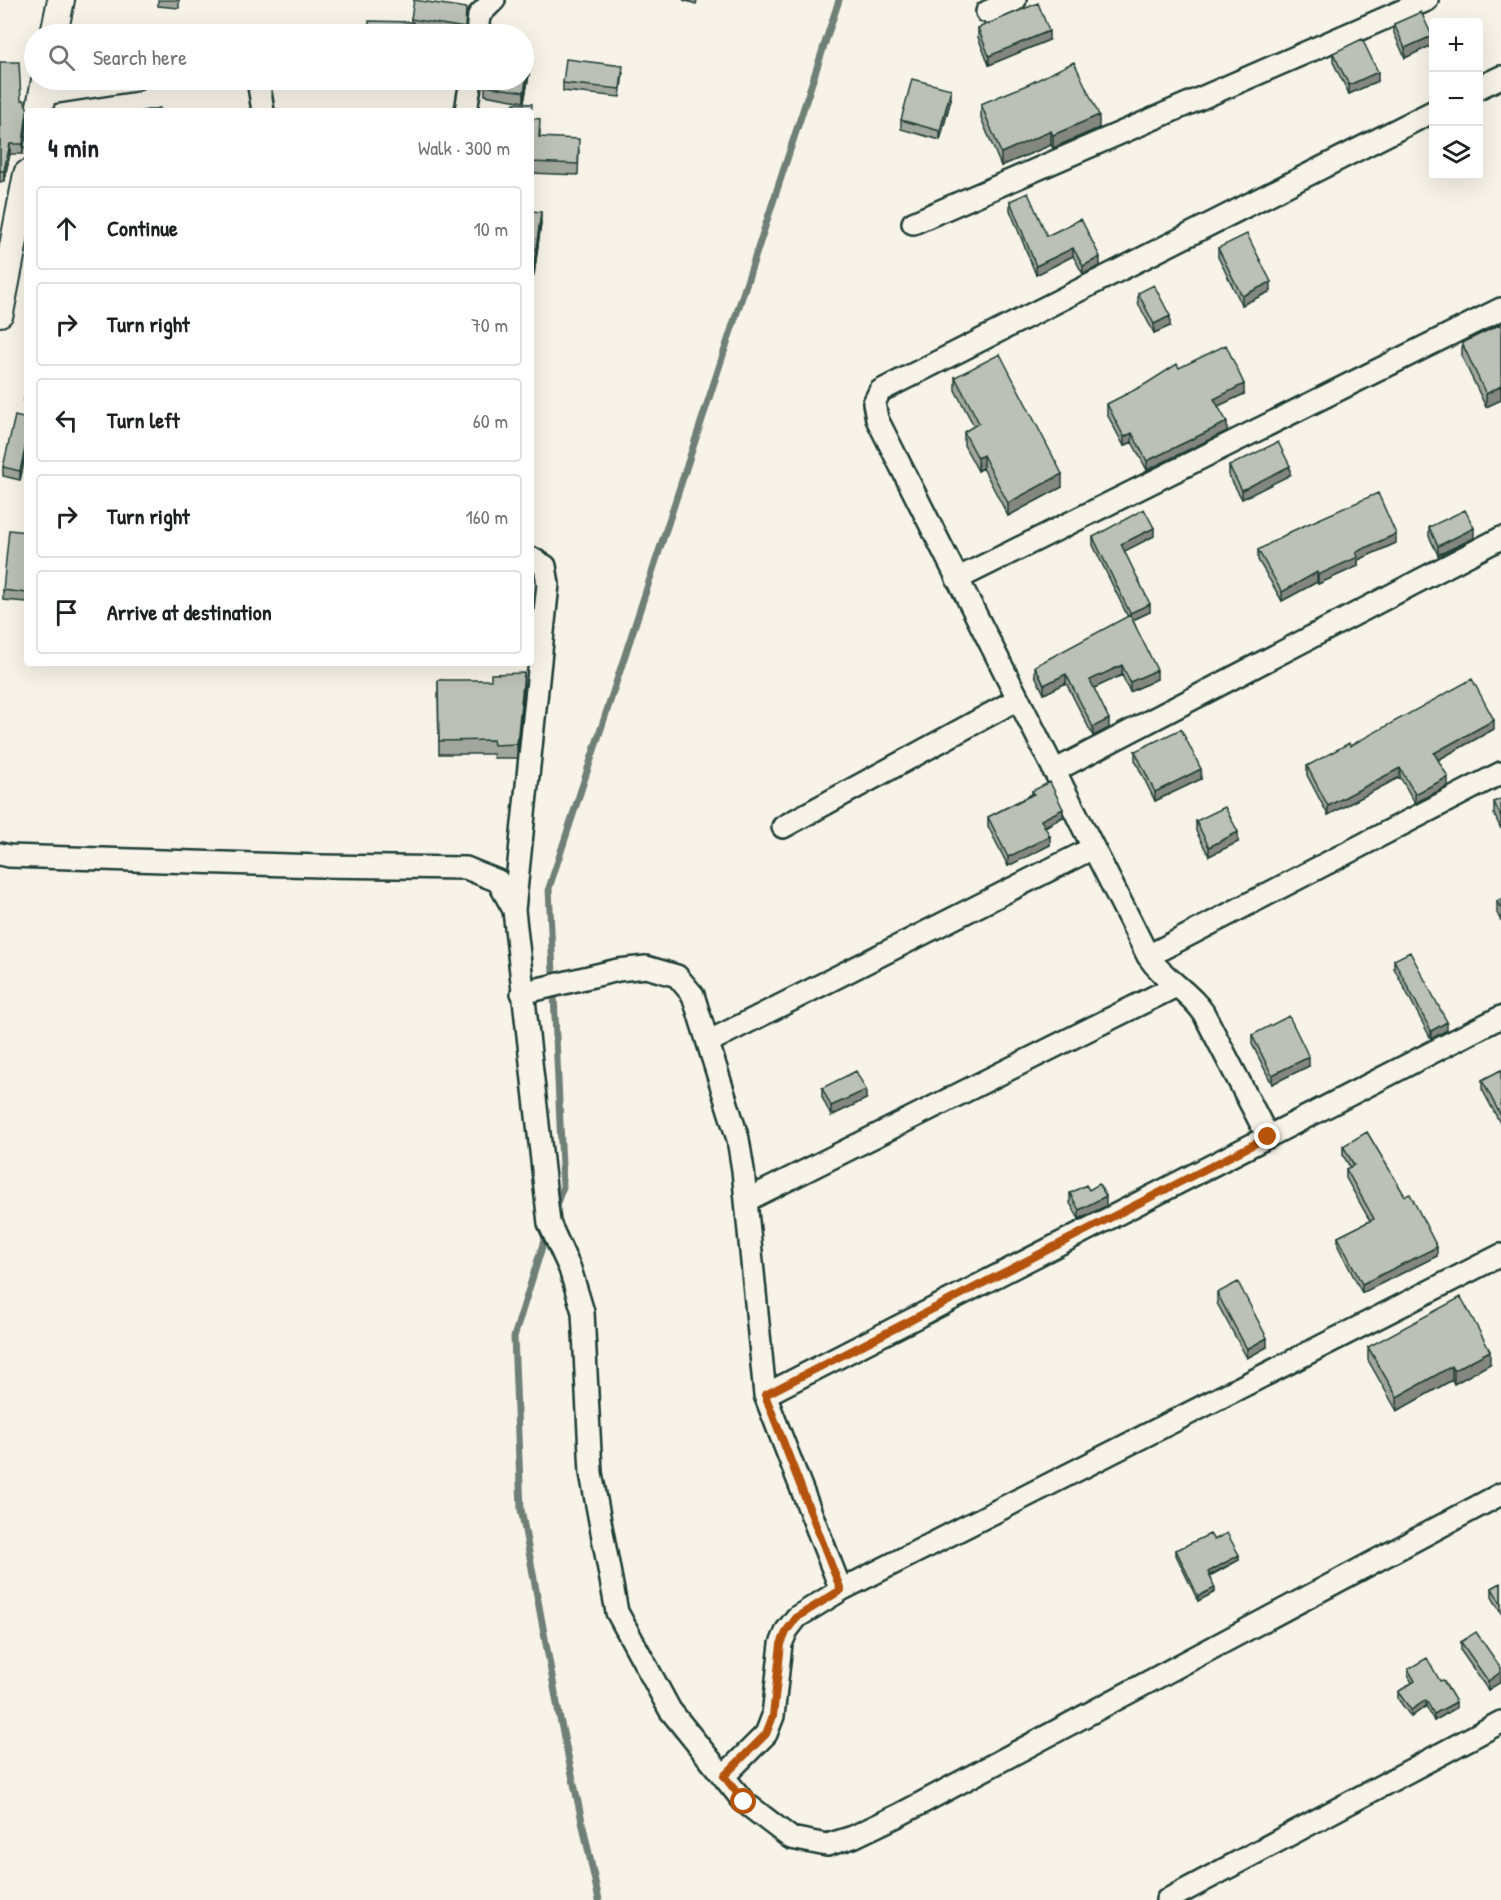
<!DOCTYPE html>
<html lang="en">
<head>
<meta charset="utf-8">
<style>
  :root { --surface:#fff; --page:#f6f6f6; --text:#202124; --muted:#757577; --line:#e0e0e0 }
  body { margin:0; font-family:"Patrick Hand",sans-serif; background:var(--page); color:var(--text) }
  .controls { position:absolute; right:18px; top:18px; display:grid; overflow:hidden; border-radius:6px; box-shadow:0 6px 24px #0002 }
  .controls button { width:54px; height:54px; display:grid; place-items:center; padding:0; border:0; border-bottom:2px solid var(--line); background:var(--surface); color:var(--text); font:30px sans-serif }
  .stop { position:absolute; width:18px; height:18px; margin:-14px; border:4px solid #b45309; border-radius:50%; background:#fff }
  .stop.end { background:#b45309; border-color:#fff; box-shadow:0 2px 6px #0008 }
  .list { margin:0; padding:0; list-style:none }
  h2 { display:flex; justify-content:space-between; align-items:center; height:78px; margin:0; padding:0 24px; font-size:26px }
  h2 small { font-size:20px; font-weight:400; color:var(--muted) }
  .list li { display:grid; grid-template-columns:39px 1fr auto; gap:18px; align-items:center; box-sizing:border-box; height:84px; margin:0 12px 12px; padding:0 12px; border:2px solid var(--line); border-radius:6px }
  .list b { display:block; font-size:22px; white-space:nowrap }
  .list em { font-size:20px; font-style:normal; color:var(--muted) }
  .icon { flex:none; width:33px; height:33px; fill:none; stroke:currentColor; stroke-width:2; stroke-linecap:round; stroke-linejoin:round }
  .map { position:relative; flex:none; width:1501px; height:1900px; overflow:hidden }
  .search { position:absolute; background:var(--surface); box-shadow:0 6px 24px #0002; left:24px; top:24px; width:510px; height:66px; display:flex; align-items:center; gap:15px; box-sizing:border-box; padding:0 21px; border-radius:33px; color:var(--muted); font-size:22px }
  .panel { position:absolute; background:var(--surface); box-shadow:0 6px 24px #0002; left:24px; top:108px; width:510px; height:558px; border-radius:6px }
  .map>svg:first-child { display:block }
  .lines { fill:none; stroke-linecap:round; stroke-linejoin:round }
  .stream { stroke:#6f8077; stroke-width:7 }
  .minor-casing { stroke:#1f3d34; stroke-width:26 }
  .tertiary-casing { stroke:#1f3d34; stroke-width:30 }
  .minor { stroke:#f7f3e8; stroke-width:21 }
  .tertiary { stroke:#f7f3e8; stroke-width:26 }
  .wall { fill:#a1a69d; stroke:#1f3d34; stroke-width:1.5 }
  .shaded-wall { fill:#83877f; stroke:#1f3d34; stroke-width:1.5 }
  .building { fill:#bbc1b6; stroke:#1f3d34; stroke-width:1.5 }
  .route { stroke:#b45309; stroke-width:8 }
</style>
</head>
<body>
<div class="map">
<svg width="1501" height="1900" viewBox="0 0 1501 1900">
  <rect width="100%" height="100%" fill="#f7f3e8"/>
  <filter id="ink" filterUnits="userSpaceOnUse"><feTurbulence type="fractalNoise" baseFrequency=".0167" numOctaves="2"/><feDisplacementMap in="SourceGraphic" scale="12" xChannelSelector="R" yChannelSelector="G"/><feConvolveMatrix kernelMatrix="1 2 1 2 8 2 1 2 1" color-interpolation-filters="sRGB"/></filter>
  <g filter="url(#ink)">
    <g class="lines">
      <path class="stream" d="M554,1210L563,1187L549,888L839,0
        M547,1231L514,1337L521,1509L559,1714L599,1900"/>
      <defs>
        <path id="minor" d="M987,12L1015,0
          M477,34L479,15L494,0
          M258,80L263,111
          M1478,88L1501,77
          M43,94L134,80
          M466,111L471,80
          M913,223L1427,0
          M957,579L1501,309
          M1054,771L1501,538
          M783,827L1018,699
          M0,854L9,856L320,866L466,868L498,881L514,910L549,1223L570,1269L583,1312L591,1473L617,1612L670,1710L744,1802L791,1838L827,1845L853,1837L899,1815L1501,1494
          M514,910L548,584L545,566L531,558
          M1148,956L1501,773
          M522,993L618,970L646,967L677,976L693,995L738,1139L743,1170L765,1395L841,1590
          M708,1042L1093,848
          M1268,1137L1203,1012C1188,990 1163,979 1148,956L877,419L874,403L880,391L1434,111
          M747,1200L1176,986
          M765,1395L1501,1017
          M724,1776L766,1734L773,1716L781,1644L787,1630L797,1617L841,1590L1501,1255
          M1167,1900L1501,1722"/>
        <path id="tertiary" d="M54,34L61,0
          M39,111L45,80
          M0,313L27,174"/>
      </defs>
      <use href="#minor" class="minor-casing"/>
      <use href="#tertiary" class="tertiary-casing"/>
      <use href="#minor" class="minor"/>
      <use href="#tertiary" class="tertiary"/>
    </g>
    <path class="wall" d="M158,0H179V8L158,6Z
      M683,0H697L696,4Z
      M466,8L465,34H448L413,29V34H369L411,22V19Z
      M1394,24L1432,45L1405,58L1394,33Z
      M978,28L1049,40L989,65L978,37Z
      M1333,53L1378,81L1349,94L1333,62Z
      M0,62L21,100H24L23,154H10L4,181L0,182Z
      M623,73L620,97L563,91V83Z
      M529,75L524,102L485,95V86Z
      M951,99L940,140L901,129V120Z
      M981,104L1099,128L1053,148L1051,145L1001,166L981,118Z
      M531,111L532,118L540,130V137L579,150L578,175L531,173Z
      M1010,201L1047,236L1081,219L1100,266L1083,274L1073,256L1036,275L1010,210Z
      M531,211L541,223L534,275H531Z
      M1218,248L1271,291L1242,305L1218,257Z
      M1138,293L1170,326L1154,333L1138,303Z
      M1501,324V400L1486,407L1462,357V343Z
      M1179,368L1244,394L1218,406L1227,431L1147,470L1132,442L1124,446L1107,414V404Z
      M955,377L1062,487L1008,516L983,468L978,471L964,445V432L974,426L955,390Z
      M27,385V411L24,410V401Z
      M27,419V449L20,480L3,476V467Z
      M1229,466L1290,475L1242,499L1229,476Z
      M1429,527L1474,538L1438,555L1429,536Z
      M27,532V602L3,600V590Z
      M1154,536L1124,551L1150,612L1133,620L1157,679L1130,692L1122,675L1094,688L1109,728L1093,736L1066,683L1044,694L1035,675V666L1128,617L1093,545V537Z
      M1396,543L1358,560V566L1318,584L1317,582L1282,601L1258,560V550Z
      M438,680L524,687L517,758H494L493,754H439Z
      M1494,729L1438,760L1448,786L1415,803L1400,777L1328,815L1307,775V766L1350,746Z
      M1135,751L1201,779L1155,801L1135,760Z
      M1032,791L1063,817L1045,827L1050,845L1008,866L988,826V817L1032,794Z
      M1501,799V829L1494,814V802Z
      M1196,821L1238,842L1209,856L1196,831Z
      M1501,899V921L1497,913V901Z
      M1394,960L1447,1030L1431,1039L1394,968Z
      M1252,1035L1309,1066L1272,1084L1252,1044Z
      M1501,1070V1125L1482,1089V1080Z
      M822,1088L866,1099L831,1116L822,1097Z
      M1343,1146L1437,1256L1362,1293L1338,1246V1237L1370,1221L1346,1178V1169L1350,1167L1343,1155Z
      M1070,1193L1106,1206L1079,1219L1070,1203Z
      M1217,1293L1267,1347L1247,1358L1217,1303Z
      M1368,1347L1490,1364L1454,1384L1452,1380L1397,1411L1368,1360Z
      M1214,1540L1239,1560L1210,1576L1215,1592L1198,1601L1176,1555V1550Z
      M1501,1583V1613L1492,1597V1588Z
      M1461,1642L1501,1668L1488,1690L1461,1651Z
      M1408,1669L1440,1681L1456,1708L1434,1721L1426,1706L1411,1717L1398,1699V1692L1412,1683L1408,1675Z"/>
    <path class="shaded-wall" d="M1049,31V40L989,65V56Z
      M1432,36V45L1405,58V48Z
      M529,65V75L524,102V92Z
      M1378,72V81L1349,94V85Z
      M951,89V99L940,140V131Z
      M1099,115V128L1053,148V135Z
      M27,117V128L23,154V144Z
      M1051,131V145L1001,166V153Z
      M10,144V154L4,181V171Z
      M541,212V223L534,275V264Z
      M1073,248V256L1036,275V266Z
      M1100,257V266L1083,274V266Z
      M1271,282V291L1242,305V296Z
      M1170,316V326L1154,333V324Z
      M1244,384V394L1214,408V399Z
      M1501,386V400L1486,407V394Z
      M1227,422V431L1147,470V461Z
      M1132,433V442L1124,446V437Z
      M27,440V449L20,480V471Z
      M983,455V468L978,471V458Z
      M1290,466V475L1242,499V490Z
      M1062,474V487L1008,516V503Z
      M1154,528V536L1121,553V544Z
      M1474,528V538L1438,555V546Z
      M1396,534V543L1358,560V566L1318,584V575L1356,552Z
      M1317,572V582L1282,601V592Z
      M1150,604V612L1130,621V613Z
      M1122,665V675L1090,690V680Z
      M1157,670V679L1130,692V682Z
      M524,673V687L517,758V744Z
      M1066,674V683L1044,694V685Z
      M1109,719V728L1093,736V727Z
      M1494,720V729L1434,762V753Z
      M1400,768V777L1328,815V806Z
      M1201,769V779L1155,801V792Z
      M1448,777V786L1415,803V794Z
      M1063,809V817L1041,828V820Z
      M1238,832V842L1209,856V847Z
      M1050,836V845L1008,866V857Z
      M1447,1022V1030L1431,1039V1031Z
      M1309,1057V1066L1272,1084V1075Z
      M866,1090V1099L831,1116V1106Z
      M1106,1196V1206L1079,1219V1210Z
      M1437,1247V1256L1362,1293V1284Z
      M1267,1338V1347L1247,1358V1349Z
      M1490,1351V1364L1454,1384V1370Z
      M1452,1366V1380L1397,1411V1397Z
      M1239,1555V1560L1208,1576V1572Z
      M1215,1588V1592L1198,1601V1596Z
      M1501,1672V1682L1488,1690V1681Z
      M1426,1700V1706L1411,1717V1710Z
      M1456,1702V1708L1434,1721V1714Z"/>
    <path class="building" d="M414,0L466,8L465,28L411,19Z
      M1038,3L1049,31L989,56L978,28Z
      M1421,12L1432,36L1405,48L1394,24Z
      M369,21L413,22L412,34H369Z
      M1362,39L1378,72L1349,85L1333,53Z
      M566,59L623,66L620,89L563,83Z
      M0,62H19L21,100H24L28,110L27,111L23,144H10L4,171H0Z
      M1074,62L1099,115L1053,135L1051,131L1001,153L981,104L1029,84Z
      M524,65H529L524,92L485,86L486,80H524Z
      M912,79L951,89L940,131L901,120Z
      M514,103L532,104L531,118L540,119L539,137L579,139L578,164L531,162V111H513Z
      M160,108V111H142Z
      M1028,193L1047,236L1081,219L1100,257L1083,266L1073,248L1036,266L1010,201Z
      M531,211L541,212L534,264H531Z
      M1247,234L1271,282L1242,296L1218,248Z
      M1154,285L1170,316L1154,324L1138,293Z
      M1501,324V386L1486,394L1462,343Z
      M1226,345L1244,384L1214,399L1227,422L1147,461L1132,433L1124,437L1107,404L1144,385L1177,364L1179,368Z
      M1000,354L1062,474L1008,503L983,455L978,458L964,432L979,423L955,377Z
      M27,385V402L24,401Z
      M15,416L27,419V440L20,471L3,467Z
      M1278,442L1290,466L1242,490L1229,466Z
      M1378,493L1396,534L1356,552L1358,557L1318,575L1317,572L1282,592L1258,550L1292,531Z
      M1144,509L1154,528L1121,544L1150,604L1130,613L1093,537Z
      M1465,510L1474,528L1438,546L1429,527Z
      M9,530L27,532V593L3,590Z
      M1130,615L1157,670L1130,682L1122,665L1090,680L1109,719L1093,727L1066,674L1044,685L1035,666Z
      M524,673L517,744L494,745L493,740L439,741L438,680H491V674Z
      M1472,679L1494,720L1434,753L1448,777L1415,794L1400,768L1328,806L1307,766L1349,743L1350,746Z
      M1181,729L1201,769L1155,792L1135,751Z
      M1050,782L1063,809L1041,820L1050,836L1008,857L988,817L1034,794L1032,791Z
      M1501,799V817L1494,802Z
      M1225,807L1238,832L1209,847L1196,821Z
      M1501,899V909L1497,901Z
      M1410,952L1447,1022L1431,1031L1394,960Z
      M1289,1016L1309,1057L1272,1075L1252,1035Z
      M1501,1070V1116L1482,1080Z
      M856,1071L866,1090L831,1106L822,1088Z
      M1367,1132L1405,1196L1410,1194L1437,1247L1362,1284L1338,1237L1374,1219L1346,1169L1354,1165L1343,1146Z
      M1099,1184L1106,1196L1079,1210L1070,1193L1086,1185L1089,1190Z
      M1238,1282L1267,1338L1247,1349L1217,1293Z
      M1461,1297L1490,1351L1454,1370L1452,1366L1397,1397L1368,1347Z
      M1227,1533L1239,1555L1208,1572L1215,1588L1198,1596L1176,1550L1210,1534L1214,1540Z
      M1501,1583V1604L1492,1588Z
      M1476,1632L1501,1668V1672L1488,1681L1461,1642Z
      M1427,1658L1440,1681L1443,1680L1456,1702L1434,1714L1426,1700L1411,1710L1398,1692L1415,1681L1408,1669Z"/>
  </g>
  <g class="lines" filter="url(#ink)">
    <path class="route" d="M744,1802L724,1776L766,1734L773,1716L781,1644L787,1630L797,1617L841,1590L765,1395L1268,1137"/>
  </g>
</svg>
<div class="controls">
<button>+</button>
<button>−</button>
<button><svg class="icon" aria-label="layers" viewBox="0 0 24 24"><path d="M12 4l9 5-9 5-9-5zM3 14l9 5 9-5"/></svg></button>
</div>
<div class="stop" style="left:744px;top:1802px"></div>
<div class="stop end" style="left:1268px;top:1137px"></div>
<div class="search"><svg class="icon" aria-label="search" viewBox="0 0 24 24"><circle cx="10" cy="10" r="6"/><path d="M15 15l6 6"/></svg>Search here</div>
<section class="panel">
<h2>4 min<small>Walk · 300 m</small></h2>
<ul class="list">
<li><svg class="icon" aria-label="ahead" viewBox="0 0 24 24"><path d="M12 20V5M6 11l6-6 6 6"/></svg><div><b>Continue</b></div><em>10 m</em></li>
<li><svg class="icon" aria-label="right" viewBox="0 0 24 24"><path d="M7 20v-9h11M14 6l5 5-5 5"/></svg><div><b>Turn right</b></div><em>70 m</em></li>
<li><svg class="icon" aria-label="left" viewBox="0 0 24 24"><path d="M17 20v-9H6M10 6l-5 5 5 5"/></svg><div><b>Turn left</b></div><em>60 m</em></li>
<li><svg class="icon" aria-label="right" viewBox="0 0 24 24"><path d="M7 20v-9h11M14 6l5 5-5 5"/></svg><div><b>Turn right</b></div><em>160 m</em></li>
<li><svg class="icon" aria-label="arrive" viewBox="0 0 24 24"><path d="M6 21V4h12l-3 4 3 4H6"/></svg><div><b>Arrive at destination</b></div></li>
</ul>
</section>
</div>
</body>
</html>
